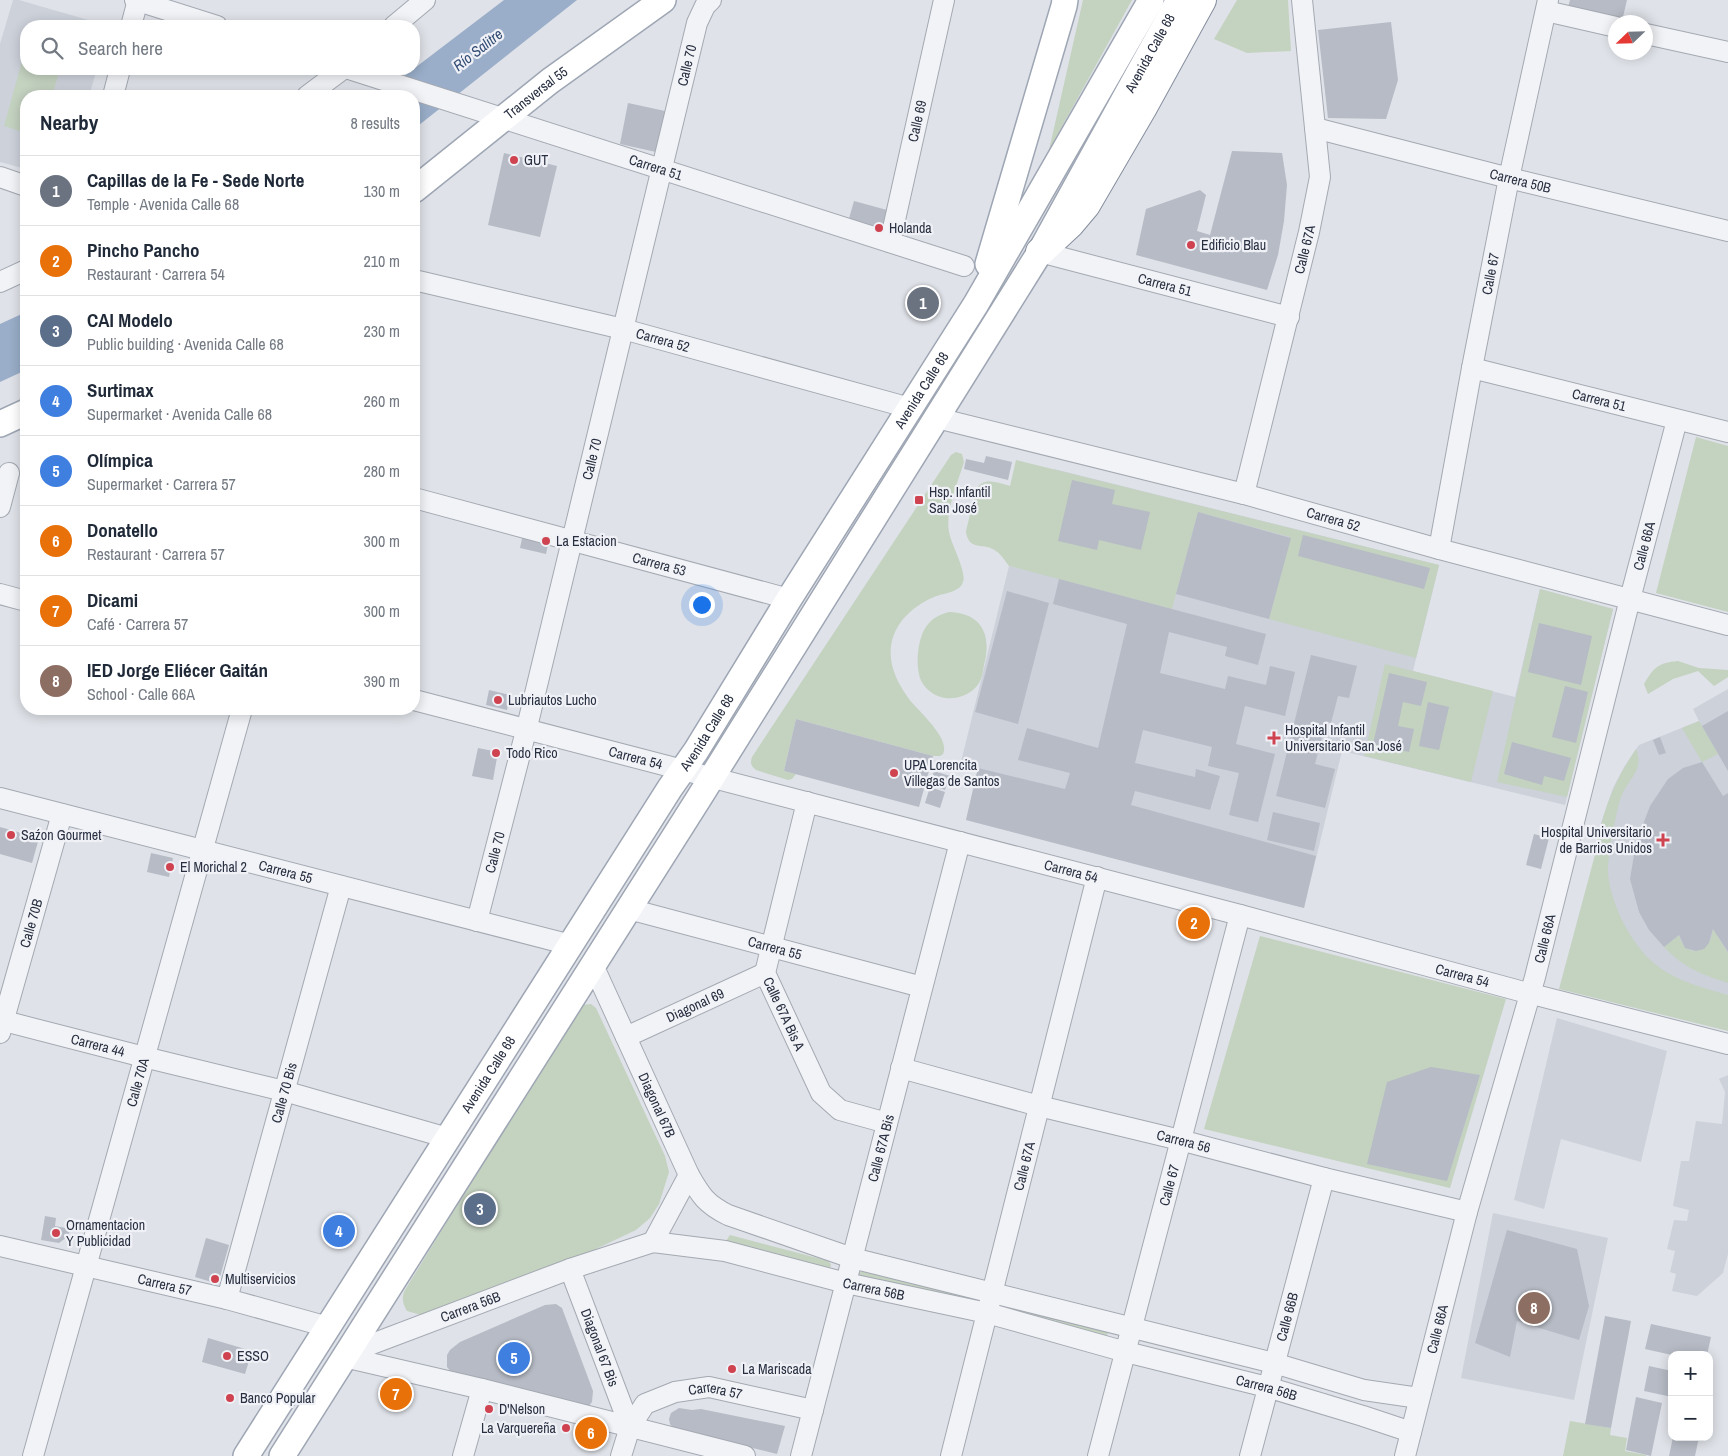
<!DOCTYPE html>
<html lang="en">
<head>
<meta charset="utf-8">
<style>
  :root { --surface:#fff; --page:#f2f2f3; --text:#1f2937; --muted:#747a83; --line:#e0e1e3; --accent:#cf4351 }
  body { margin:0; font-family:"Archivo Narrow",sans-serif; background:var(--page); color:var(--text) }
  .controls { position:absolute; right:15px; bottom:15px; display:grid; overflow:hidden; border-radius:10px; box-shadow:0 2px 12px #0003 }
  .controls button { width:45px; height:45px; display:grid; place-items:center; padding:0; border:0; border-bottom:1px solid var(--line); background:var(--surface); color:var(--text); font:25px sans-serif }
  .compass { position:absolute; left:1608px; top:15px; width:45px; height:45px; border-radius:50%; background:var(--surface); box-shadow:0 2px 12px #0003; rotate:247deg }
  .you { position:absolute; left:701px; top:604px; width:18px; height:18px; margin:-12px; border:4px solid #fff; border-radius:50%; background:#1a73e8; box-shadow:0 0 0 8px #1a73e833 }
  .badge { display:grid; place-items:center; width:32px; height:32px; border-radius:50%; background:var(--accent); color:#fff; font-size:16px; font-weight:700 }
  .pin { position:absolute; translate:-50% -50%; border:2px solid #fff; box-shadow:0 1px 5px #0006 }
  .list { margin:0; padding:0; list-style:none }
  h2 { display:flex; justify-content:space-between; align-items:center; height:65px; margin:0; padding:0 20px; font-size:21px }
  h2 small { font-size:16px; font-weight:400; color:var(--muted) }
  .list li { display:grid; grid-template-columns:32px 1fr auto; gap:15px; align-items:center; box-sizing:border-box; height:70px; padding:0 20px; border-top:1px solid var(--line) }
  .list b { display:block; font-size:19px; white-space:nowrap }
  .list p { margin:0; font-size:16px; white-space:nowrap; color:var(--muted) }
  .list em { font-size:16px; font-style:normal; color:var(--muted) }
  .icon { flex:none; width:28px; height:28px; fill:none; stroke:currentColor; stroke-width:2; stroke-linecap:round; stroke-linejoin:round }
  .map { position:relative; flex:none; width:1728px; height:1456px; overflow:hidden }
  .search { position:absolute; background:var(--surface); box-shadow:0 2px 12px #0003; left:20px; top:20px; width:400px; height:55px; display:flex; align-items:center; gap:12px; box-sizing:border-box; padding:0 18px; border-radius:20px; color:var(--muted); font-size:19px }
  .panel { position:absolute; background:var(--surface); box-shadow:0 2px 12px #0003; left:20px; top:90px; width:400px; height:625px; border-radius:20px }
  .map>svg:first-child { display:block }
  .built { fill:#cdd1da }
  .green { fill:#c4d2c0 }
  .water { fill:#9aaec9 }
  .building { fill:#b6bbc5 }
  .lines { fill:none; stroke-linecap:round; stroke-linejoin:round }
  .minor-casing { stroke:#a4a9b2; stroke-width:22 }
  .major-casing { stroke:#9ea6b4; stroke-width:28 }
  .highway-casing { stroke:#868f9f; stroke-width:30 }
  .minor { stroke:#f2f3f7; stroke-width:20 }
  .major { stroke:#fff; stroke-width:25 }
  .highway { stroke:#fff; stroke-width:28 }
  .poi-dot { fill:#cf4351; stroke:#eff1f6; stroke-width:2 }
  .labels { text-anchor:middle; stroke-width:4.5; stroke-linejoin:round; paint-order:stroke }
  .street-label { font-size:14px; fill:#282f40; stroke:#eff1f6 }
  .poi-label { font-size:14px; fill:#282f40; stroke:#eff1f6; text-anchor:start }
  .water-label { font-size:15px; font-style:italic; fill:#324c74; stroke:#eff1f6 }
</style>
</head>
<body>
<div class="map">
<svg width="1728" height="1456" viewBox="0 0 1728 1456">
  <rect width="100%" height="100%" fill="#dfe2e8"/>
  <path class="built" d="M13,0H19L109,26H26V69H97L89,96H26V169L0,162V44Z
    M1054,469L1439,565L1413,671L1515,697L1540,589L1613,609L1565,805L1342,751L1304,908L966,820L978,768L961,762L1009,566L1030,571Z
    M1728,689V1007L1696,1001L1618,942L1599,829L1613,788L1624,767L1639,745L1699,721L1693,709Z
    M1557,1018L1667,1051L1641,1162L1561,1139L1544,1209L1514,1200Z
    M1728,1075V1254L1723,1273L1697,1296L1672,1291L1676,1274L1670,1272L1675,1251L1667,1249L1674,1220L1687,1221L1689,1210L1673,1206L1681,1161H1689L1696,1121L1722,1124L1725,1092L1719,1079Z
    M1493,1213L1608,1238L1574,1400L1461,1378Z"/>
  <path class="green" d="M1083,0H1132L1049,150Z
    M1237,0H1288L1291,51L1247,53L1214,39Z
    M24,54L26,55V69H60L52,96H26V133L4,126Z
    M1696,437L1728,446V612L1656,593Z
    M956,452L962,454L964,462C958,482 945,511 949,532C951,544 967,572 963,582C959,593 943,593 934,597C906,609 885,633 892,665C895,677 901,688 909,699C917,710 951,738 943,754L940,756H933L796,719L784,771L796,774L792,779L788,780L756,770C751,766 750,764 752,757L951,455Z
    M1016,460L1439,565L1416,658L1269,619L1290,537L1198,512L1172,609L1009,566C1005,561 1001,554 996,551C985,542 968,552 966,531L976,490C983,476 998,483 1010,486Z
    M1540,589L1613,609L1567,797L1497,782Z
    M949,612C982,613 992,635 984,665C983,671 982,678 979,683C971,696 952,702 938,696C930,693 923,686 920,678C915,663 918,634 929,623C934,617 942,614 949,612Z
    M1678,661L1699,668L1728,670V677L1714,686L1698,671L1673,679L1648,694L1644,684C1654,667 1658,663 1678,661Z
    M1385,664L1493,691L1471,782L1364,756Z
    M1699,721L1718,754L1702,762L1682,728Z
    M1636,749C1645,771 1628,778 1621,797C1618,806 1616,816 1614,826C1611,840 1609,854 1608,867C1607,898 1631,945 1655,964C1676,981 1703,988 1728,995V1031L1559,989L1596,851C1601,813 1615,780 1636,749Z
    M1713,929L1728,953V983C1701,974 1684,968 1664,947L1679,935C1682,948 1696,958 1707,945C1711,941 1712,935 1713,929Z
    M1260,936L1506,999L1450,1188L1204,1129Z
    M591,1004L596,1008L665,1156L669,1172L659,1204L650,1218L636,1230L579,1257L428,1314L421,1315L407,1311C403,1304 401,1298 405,1290L576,1011L582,1005Z
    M730,1235L829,1261L831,1265L830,1269L726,1241Z
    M863,1271L965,1294L966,1300L859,1277V1273Z
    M1011,1306L1108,1332L1107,1337L1010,1311Z
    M1570,1421L1611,1428L1610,1435L1627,1438L1625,1451L1646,1455V1456H1563Z"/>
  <path class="water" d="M504,0H577L414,129V96H378Z
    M26,312V370L0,382V324Z"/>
  <path class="building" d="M1570,0H1627L1622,21L1568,7Z
    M1391,22L1398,80L1386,119L1328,118L1318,30Z
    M628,103L665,111L656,152L620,144Z
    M1232,151L1282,153L1287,185L1284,221L1278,255L1267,290L1136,255L1146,209L1200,190L1206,195L1197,231L1210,235Z
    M504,153L557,166L540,237L488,225Z
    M854,201L887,210L881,231L848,222Z
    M986,456L1012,462L1008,480L964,469L966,459L984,463Z
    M1072,480L1115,490L1112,504L1150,512L1141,550L1099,540L1097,550L1058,541Z
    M1198,512L1291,538L1269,619L1176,594Z
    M523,534L549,540L546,554L520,548Z
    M1303,535L1430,568L1424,589L1298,556Z
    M1059,579L1266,634L1258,665L1225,656L1227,647L1169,632L1160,673L1225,689L1228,676L1266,685L1270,666L1295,672L1285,716L1245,706L1236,744L1275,754L1258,822L1229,815L1239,773L1208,766L1212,747L1143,730L1135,763L1195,777L1196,769L1220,776L1210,810L1135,791L1131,805L1316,856L1304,908L966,820L978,768L1065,789L1070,773L1018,760L1027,728L1098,748L1127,624L1053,604Z
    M1007,591L1049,603L1018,724L975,712Z
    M1539,623L1592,636L1581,685L1528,672Z
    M1311,655L1357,666L1349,698L1338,696L1331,723L1326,721L1315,764L1335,769L1325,808L1276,796Z
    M1389,673L1427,682L1421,706L1403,702L1398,726L1414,729L1409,752L1373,744Z
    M1565,686L1588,692L1576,743L1552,737Z
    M489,690L510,695L507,710L486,705Z
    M1428,702L1449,707L1439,750L1419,746Z
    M1728,711V771L1702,726Z
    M796,719L933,756L919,807L784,771Z
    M1660,737L1666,753L1659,755L1653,740Z
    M1512,742L1571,758L1564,781L1544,776L1542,785L1504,774Z
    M478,748L498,752L493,780L472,776Z
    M1702,762L1723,796L1728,793V952L1713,929L1709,943L1704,949L1696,951L1685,948L1679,935L1664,947L1649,930L1639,912L1630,879L1636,843L1650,806L1668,779L1683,768Z
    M934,771L950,776L945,790L930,785Z
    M930,787L945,792L940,808L925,803Z
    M1273,812L1320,823L1314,851L1267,840Z
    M0,827L39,838L32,863L0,854Z
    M1534,834L1549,838L1541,869L1526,865Z
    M151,853L173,858L169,877L147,872Z
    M1431,1067L1480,1075L1447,1181L1367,1164L1387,1082Z
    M45,1216L56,1218L55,1226L71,1229L67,1237L59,1243L41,1240Z
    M1507,1230L1577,1249L1589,1306L1579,1340L1517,1321L1510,1357L1475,1343Z
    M206,1238L229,1245L218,1284L195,1277Z
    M556,1304L562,1308L593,1391L592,1402L588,1407L451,1372L447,1367V1355L450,1350L460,1342L545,1305Z
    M1605,1316L1631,1321L1611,1428L1585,1424Z
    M1651,1324L1711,1337L1707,1355H1672L1645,1349Z
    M208,1338L252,1351L245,1374L202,1362Z
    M1649,1366L1672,1371V1397L1644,1391Z
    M1636,1397L1662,1403L1651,1456L1626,1450Z
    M679,1408L692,1410L701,1409L785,1426L777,1454L674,1429L670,1424L669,1419L671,1413Z
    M1673,1437H1699L1695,1456H1669Z"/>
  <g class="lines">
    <defs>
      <g id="minor">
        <path d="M135,0L217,26"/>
        <path d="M1546,11L1616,27"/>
        <path d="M131,26L138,0"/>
        <path d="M394,26L425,0"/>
        <path d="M1646,34L1728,52"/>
        <path id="s1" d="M349,69L964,266"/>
        <path d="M113,96L120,69"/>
        <path d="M307,96L343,69"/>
        <path id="s2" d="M1315,128L1509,178L1728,231"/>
        <path d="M0,177L26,186"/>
        <path id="s3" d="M890,242L944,0"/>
        <path id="s4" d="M1040,252L1289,317"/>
        <path id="s5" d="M414,280L623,329L910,408"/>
        <path d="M0,282L26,270"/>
        <path id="s6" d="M1472,368L1728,432"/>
        <path id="s7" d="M937,418L1244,494L1439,549L1728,625"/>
        <path id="s8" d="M1244,494L1309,232L1320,177L1302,0"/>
        <path id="s9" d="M414,498L789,599"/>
        <path d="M0,507L9,473"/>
        <path id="s10" d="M1439,549L1472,368L1509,178L1548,0"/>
        <path d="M0,594L26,601"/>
        <path id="s11" d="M414,700L1240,915L1520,991L1728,1044"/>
        <path id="s12" d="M0,798L571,945"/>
        <path id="s13" d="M807,802L765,973L821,1093L840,1110L887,1123"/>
        <path id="s14" d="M629,909L922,987"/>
        <path id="s15" d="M477,921L526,731L697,23L705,6L711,0"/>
        <path id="s16" d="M593,965L689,1175C701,1196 706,1204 728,1215L852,1258L1274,1363L1364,1390L1419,1398"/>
        <path id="s17" d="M0,1020L144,1057L284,1091L448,1138"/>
        <path id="s18" d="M0,1033L62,814"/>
        <path id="s19" d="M626,1037L765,973"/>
        <path id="s20" d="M901,1068L1039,1106L1180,1140L1324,1178L1467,1212"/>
        <path d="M653,1242L689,1175"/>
        <path id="s21" d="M0,1246L227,1299L328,1327"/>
        <path id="s22" d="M570,1269L630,1427"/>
        <path id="s23" d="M227,1299L341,886"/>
        <path id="s24" d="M344,1357L372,1344L570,1269L653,1242L725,1251L846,1283L987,1313L1126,1352L1267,1387L1363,1416L1411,1432"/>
        <path d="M344,1357L482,1389L745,1456"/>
        <path id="s25" d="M33,1456L242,709"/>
        <path d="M463,1456L482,1389"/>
        <path id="s26" d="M621,1456L630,1427L645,1404L675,1392L709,1387L813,1410"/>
        <path id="s27" d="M801,1456L960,842"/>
        <path id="s28" d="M951,1456L1097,877"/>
        <path id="s29" d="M1098,1456L1240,915"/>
        <path id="s30" d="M1250,1456L1324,1178"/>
        <path id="s31" d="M1405,1456L1467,1212L1535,977L1630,599L1677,420"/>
      </g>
      <g id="major">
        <path id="s32" d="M414,190L550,81L663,0"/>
        <path d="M988,264L1064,6L1065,0"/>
        <path d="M0,424L26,412"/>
        <path id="s33" d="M246,1456L670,788L696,751L789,599L976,304L1151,0"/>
        <path id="s34" d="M282,1456L699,798L1040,252L1179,0"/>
      </g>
      <path id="highway" d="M1040,252L1070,224L1086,205L1142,109L1202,0"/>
    </defs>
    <use href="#minor" class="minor-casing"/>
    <use href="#major" class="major-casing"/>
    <use href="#highway" class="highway-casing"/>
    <use href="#minor" class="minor"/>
    <use href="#major" class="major"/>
    <use href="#highway" class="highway"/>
  </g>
  <g class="poi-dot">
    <circle cx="514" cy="160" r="5"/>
    <circle cx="879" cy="228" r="5"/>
    <circle cx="1191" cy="245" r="5"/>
    <rect x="914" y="495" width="10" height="10" rx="2.5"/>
    <circle cx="546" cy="541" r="5"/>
    <circle cx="498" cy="700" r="5"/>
    <path d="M1271.5 730.5h5v5h5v5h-5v5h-5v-5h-5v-5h5z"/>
    <circle cx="496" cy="753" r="5"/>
    <circle cx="894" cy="773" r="5"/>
    <circle cx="11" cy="835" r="5"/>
    <path d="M1660.5 832.5h5v5h5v5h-5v5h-5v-5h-5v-5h5z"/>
    <circle cx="170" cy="867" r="5"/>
    <circle cx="56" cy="1233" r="5"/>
    <circle cx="215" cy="1279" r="5"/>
    <circle cx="227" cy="1356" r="5"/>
    <circle cx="732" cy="1369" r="5"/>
    <circle cx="230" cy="1398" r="5"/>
    <circle cx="489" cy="1409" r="5"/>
    <circle cx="566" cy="1428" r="5"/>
  </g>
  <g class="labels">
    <g class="street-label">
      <text dy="5" stroke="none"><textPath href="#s34" startOffset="1650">Avenida Calle 68</textPath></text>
      <text dy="5" stroke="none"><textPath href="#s15" startOffset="881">Calle 70</textPath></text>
      <text dy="5" stroke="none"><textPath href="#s32" startOffset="156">Transversal 55</textPath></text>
      <text dy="5" stroke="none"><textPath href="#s3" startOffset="124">Calle 69</textPath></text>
      <text dy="5" stroke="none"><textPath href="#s1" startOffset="322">Carrera 51</textPath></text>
      <text dy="5" stroke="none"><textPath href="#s2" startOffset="212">Carrera 50B</textPath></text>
      <text dy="5" stroke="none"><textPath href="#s8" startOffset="252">Calle 67A</textPath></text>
      <text dy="5" stroke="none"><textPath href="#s10" startOffset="280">Calle 67</textPath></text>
      <text dy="5" stroke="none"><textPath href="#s4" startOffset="129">Carrera 51</textPath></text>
      <text dy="5" stroke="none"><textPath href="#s5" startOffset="256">Carrera 52</textPath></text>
      <text dy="5" stroke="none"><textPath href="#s33" startOffset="1262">Avenida Calle 68</textPath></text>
      <text dy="5" stroke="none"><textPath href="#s6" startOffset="131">Carrera 51</textPath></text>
      <text dy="5" stroke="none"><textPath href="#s15" startOffset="476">Calle 70</textPath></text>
      <text dy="5" stroke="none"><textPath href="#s7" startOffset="409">Carrera 52</textPath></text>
      <text dy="5" stroke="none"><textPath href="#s31" startOffset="941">Calle 66A</textPath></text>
      <text dy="5" stroke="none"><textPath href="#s9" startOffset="254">Carrera 53</textPath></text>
      <text dy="5" stroke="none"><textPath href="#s33" startOffset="858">Avenida Calle 68</textPath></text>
      <text dy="5" stroke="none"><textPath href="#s11" startOffset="229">Carrera 54</textPath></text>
      <text dy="5" stroke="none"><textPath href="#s15" startOffset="71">Calle 70</textPath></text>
      <text dy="5" stroke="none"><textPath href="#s11" startOffset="679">Carrera 54</textPath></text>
      <text dy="5" stroke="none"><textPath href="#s12" startOffset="295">Carrera 55</textPath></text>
      <text dy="5" stroke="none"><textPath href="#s18" startOffset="114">Calle 70B</textPath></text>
      <text dy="5" stroke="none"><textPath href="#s31" startOffset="536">Calle 66A</textPath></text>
      <text dy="5" stroke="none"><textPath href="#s14" startOffset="151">Carrera 55</textPath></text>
      <text dy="5" stroke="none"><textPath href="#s11" startOffset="1084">Carrera 54</textPath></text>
      <text dy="5" stroke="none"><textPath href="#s19" startOffset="76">Diagonal 69</textPath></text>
      <text dy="5" stroke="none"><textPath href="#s13" startOffset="221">Calle 67A Bis A</textPath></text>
      <text dy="5" stroke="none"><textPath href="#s17" startOffset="101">Carrera 44</textPath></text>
      <text dy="5" stroke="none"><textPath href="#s33" startOffset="452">Avenida Calle 68</textPath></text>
      <text dy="5" stroke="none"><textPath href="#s25" startOffset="388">Calle 70A</textPath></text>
      <text dy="5" stroke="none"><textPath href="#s23" startOffset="214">Calle 70 Bis</textPath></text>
      <text dy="5" stroke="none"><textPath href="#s16" startOffset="154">Diagonal 67B</textPath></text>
      <text dy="5" stroke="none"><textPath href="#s20" startOffset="292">Carrera 56</textPath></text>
      <text dy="5" stroke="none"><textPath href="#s27" startOffset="318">Calle 67A Bis</textPath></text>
      <text dy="5" stroke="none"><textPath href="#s28" startOffset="299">Calle 67A</textPath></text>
      <text dy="5" stroke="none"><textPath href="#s29" startOffset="280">Calle 67</textPath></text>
      <text dy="5" stroke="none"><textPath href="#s21" startOffset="169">Carrera 57</textPath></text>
      <text dy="5" stroke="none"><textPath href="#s24" startOffset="556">Carrera 56B</textPath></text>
      <text dy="5" stroke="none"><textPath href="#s24" startOffset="136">Carrera 56B</textPath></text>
      <text dy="5" stroke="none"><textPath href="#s30" startOffset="144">Calle 66B</textPath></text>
      <text dy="5" stroke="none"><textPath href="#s31" startOffset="131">Calle 66A</textPath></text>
      <text dy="5" stroke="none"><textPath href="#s22" startOffset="84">Diagonal 67 Bis</textPath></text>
      <text dy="5" stroke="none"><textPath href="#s24" startOffset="961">Carrera 56B</textPath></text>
      <text dy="5" stroke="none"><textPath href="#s26" startOffset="131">Carrera 57</textPath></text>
    </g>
    <g class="poi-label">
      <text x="524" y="165">GUT</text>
      <text x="889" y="233">Holanda</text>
      <text x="1201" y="250">Edificio Blau</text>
      <text x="929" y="497">Hsp. Infantil<tspan x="929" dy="16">San José</tspan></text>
      <text x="556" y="546">La Estacion</text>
      <text x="508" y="705">Lubriautos Lucho</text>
      <text x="1285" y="735">Hospital Infantil<tspan x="1285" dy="16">Universitario San José</tspan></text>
      <text x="506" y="758">Todo Rico</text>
      <text x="904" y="770">UPA Lorencita<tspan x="904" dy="16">Villegas de Santos</tspan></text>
      <text x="1652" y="837" text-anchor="end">Hospital Universitario<tspan x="1652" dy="16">de Barrios Unidos</tspan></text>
      <text x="21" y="840">Saźon Gourmet</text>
      <text x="180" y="872">El Morichal 2</text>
      <text x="66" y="1230">Ornamentacion<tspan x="66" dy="16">Y Publicidad</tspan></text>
      <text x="225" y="1284">Multiservicios</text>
      <text x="237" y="1361">ESSO</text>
      <text x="742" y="1374">La Mariscada</text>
      <text x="240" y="1403">Banco Popular</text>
      <text x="499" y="1414">D'Nelson</text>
      <text x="556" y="1433" text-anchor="end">La Varquereña</text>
    </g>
    <g class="water-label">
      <text transform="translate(478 50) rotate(-38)" y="5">Río Salitre</text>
    </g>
  </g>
</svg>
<div class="controls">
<button>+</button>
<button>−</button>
</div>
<svg class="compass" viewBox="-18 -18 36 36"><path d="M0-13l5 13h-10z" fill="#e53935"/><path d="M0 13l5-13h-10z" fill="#747a83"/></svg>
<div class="you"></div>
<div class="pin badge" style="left:923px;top:303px;background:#6b7280">1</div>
<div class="pin badge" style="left:1194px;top:923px;background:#e8710a">2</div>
<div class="pin badge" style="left:480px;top:1209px;background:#5c6f8a">3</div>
<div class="pin badge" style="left:339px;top:1231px;background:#3f7fe0">4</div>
<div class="pin badge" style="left:514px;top:1358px;background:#3f7fe0">5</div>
<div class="pin badge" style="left:591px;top:1433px;background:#e8710a">6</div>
<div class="pin badge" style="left:396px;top:1394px;background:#e8710a">7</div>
<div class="pin badge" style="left:1534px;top:1308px;background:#8d6e63">8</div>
<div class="search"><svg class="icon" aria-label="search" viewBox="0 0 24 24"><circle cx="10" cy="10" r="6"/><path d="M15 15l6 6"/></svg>Search here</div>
<section class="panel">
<h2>Nearby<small>8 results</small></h2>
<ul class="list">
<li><span class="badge" style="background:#6b7280">1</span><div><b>Capillas de la Fe - Sede Norte</b><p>Temple · Avenida Calle 68</p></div><em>130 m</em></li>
<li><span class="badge" style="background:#e8710a">2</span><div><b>Pincho Pancho</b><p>Restaurant · Carrera 54</p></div><em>210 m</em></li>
<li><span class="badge" style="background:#5c6f8a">3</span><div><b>CAI Modelo</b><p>Public building · Avenida Calle 68</p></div><em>230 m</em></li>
<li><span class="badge" style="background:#3f7fe0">4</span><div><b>Surtimax</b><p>Supermarket · Avenida Calle 68</p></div><em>260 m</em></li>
<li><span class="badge" style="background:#3f7fe0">5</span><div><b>Olímpica</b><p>Supermarket · Carrera 57</p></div><em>280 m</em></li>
<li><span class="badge" style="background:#e8710a">6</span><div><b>Donatello</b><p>Restaurant · Carrera 57</p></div><em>300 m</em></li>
<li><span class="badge" style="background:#e8710a">7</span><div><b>Dicami</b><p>Café · Carrera 57</p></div><em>300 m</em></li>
<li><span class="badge" style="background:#8d6e63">8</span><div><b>IED Jorge Eliécer Gaitán</b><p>School · Calle 66A</p></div><em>390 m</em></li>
</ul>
</section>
</div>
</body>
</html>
